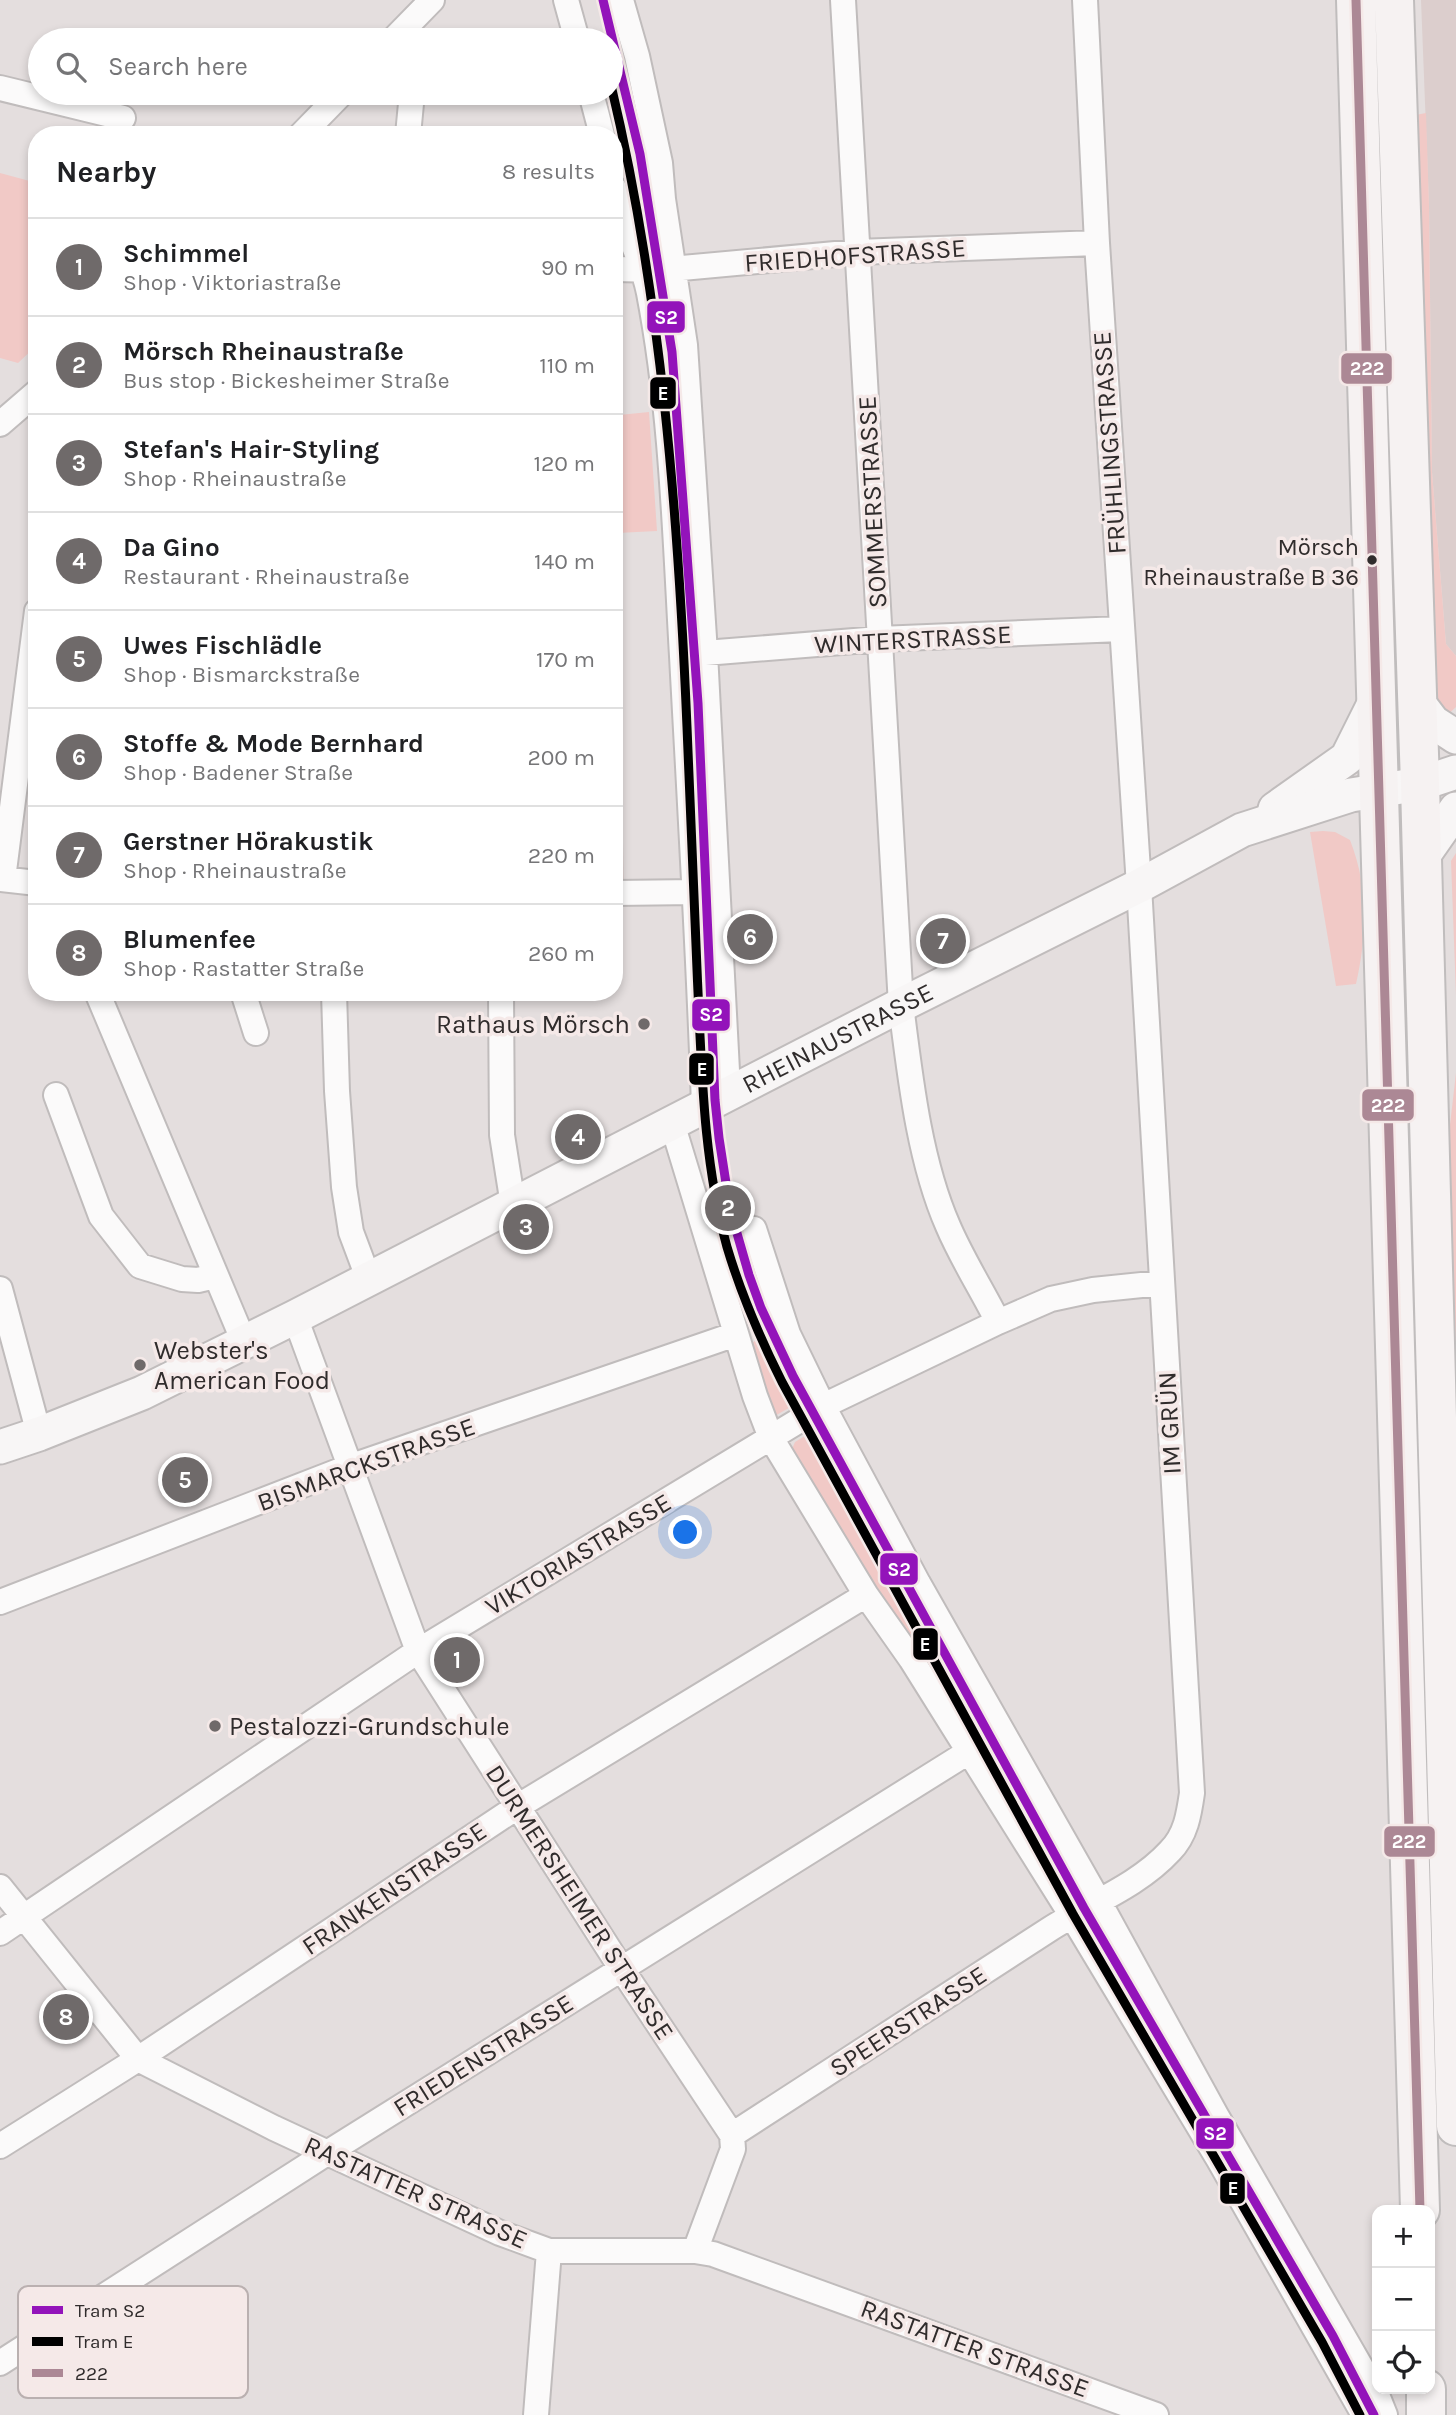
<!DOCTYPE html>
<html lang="en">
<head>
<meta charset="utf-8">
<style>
  :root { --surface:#fff; --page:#f2f2f2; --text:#202124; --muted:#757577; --line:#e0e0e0; --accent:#6f6a6a }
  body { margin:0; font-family:Karla,sans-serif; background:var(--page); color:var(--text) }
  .controls { position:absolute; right:21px; bottom:21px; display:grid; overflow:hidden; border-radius:14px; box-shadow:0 4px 10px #0003 }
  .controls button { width:63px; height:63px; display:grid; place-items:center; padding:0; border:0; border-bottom:2px solid var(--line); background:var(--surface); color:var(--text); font:35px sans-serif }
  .you { position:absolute; left:686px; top:1533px; width:24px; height:24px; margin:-18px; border:5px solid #fff; border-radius:50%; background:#1a73e8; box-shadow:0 0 0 10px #1a73e833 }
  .badge { display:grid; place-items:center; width:46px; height:46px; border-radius:50%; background:var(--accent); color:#fff; font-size:23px; font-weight:700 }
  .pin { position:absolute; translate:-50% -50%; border:4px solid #fff; box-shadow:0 2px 7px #0006 }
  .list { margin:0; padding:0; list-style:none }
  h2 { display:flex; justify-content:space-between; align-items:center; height:91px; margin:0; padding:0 28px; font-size:30px }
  h2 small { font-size:23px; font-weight:400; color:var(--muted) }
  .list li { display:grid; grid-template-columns:46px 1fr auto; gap:21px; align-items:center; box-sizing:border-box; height:98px; padding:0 28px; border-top:2px solid var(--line) }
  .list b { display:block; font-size:26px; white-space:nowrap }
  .list p { margin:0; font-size:23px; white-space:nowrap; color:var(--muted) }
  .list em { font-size:23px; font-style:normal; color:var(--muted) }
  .icon { flex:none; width:38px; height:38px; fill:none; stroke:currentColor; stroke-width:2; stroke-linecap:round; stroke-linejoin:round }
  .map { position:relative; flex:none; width:1456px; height:2415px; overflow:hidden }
  .search { position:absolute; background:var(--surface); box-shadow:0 4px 10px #0003; left:28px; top:28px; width:595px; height:77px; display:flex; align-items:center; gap:18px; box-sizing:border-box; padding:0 24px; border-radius:38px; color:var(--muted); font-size:26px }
  .panel { position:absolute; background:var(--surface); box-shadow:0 4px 10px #0003; left:28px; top:126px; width:595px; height:875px; border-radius:28px }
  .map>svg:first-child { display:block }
  .built { fill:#dccecd }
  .green { fill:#f1c9c6 }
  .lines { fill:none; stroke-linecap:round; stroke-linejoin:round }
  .street-casing { stroke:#c0bcbc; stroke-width:28 }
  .secondary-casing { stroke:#c0bcbc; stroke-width:37 }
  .primary-casing { stroke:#c0bdbd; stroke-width:42 }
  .street { stroke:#fbfafa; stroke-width:24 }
  .secondary { stroke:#f8f6f6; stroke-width:33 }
  .primary { stroke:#f6f2f2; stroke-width:38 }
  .bus-1-casing { stroke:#f5e9e8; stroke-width:14 }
  .bus-1 { stroke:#ac8895; stroke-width:9 }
  .tram-1-casing { stroke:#f5e9e8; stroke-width:14 }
  .tram-2-casing { stroke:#f5e9e8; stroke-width:14 }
  .tram-1 { stroke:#9313ba; stroke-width:9 }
  .tram-2 { stroke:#000; stroke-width:9 }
  .bus-dot { fill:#302c2c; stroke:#f5e9e8; stroke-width:2.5 }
  .poi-dot { fill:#6f6a6a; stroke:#f5e9e8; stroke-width:2.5 }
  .labels { text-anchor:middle; stroke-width:7; stroke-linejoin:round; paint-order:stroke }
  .bus-label { font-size:24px; fill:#302c2c; stroke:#f5e9e8; text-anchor:end }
  .street-label { font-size:26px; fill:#302c2c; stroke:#f5e9e8 }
  .poi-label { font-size:26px; fill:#302c2c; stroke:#f5e9e8; text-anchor:start }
  .key { fill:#f5e9e8; stroke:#bab0b0; stroke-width:2 }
  .key-label { font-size:19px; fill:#302c2c }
  .line-badge { stroke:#f5e9e8; stroke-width:2.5 }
  .badge-label { font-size:19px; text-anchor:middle; font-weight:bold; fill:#fff }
</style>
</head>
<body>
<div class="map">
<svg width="1456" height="2415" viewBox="0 0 1456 2415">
  <rect width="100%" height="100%" fill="#e4dede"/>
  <path class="built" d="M1421,0H1456V656L1446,644L1432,472L1429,205Z
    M614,751H621L624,887H614Z"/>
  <path class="green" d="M1426,113L1429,205L1432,472L1446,644L1456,656V707L1444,718L1434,709L1410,116Z
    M0,173L37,183V345L18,363L0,358Z
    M649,412L657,531L617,533L619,415Z
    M1323,831L1335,832L1350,840C1369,889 1367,934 1356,984L1336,986L1310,832Z
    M1456,853V995L1451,861Z
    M1456,1073V1351L1448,1142Z
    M761,1338L794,1405L773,1417L751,1343Z
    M820,1427L828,1430L1067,1863L1060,1868H1052L876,1591L792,1449L795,1442Z"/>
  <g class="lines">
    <defs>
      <path id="street" d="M566,0L577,40
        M621,0L637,56L660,163L663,199L685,345L705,653L727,1071L731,1092
        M843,0L901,1005C910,1076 919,1160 948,1226C962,1259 982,1290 998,1322
        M393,40L432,0
        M0,88L123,118
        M591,93L602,135
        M301,135L342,93
        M408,135L412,93
        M614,188C622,225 642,257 649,293C672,413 675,535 682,656C690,806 699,956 704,1106
        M614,269L660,270L857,252L1097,243
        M0,424L37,392
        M705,653L879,639L1121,629
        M0,879L37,883
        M3,879L37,611
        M614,893L696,892
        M97,992L244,1342
        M243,992L256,1033
        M334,992L337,1091L344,1187L351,1232L369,1280
        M501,992L502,1135L513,1205
        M56,1095L101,1216L140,1266L182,1279L198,1280L215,1276
        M672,1123L755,1396L771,1438L866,1595L911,1659L1072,1916L1219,2160L1364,2415
        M754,1229L788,1334L823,1406L918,1583L1098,1900L1216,2115L1377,2395L1385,2415
        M0,1289L39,1434
        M295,1317L418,1651L621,1968L732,2135L733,2149L695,2251
        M0,1602L349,1467L736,1334
        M0,1887L138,2059L274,2128L500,2233L549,2251H695L713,2254L1156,2415
        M0,1933L418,1651L823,1406L998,1322L1051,1299L1093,1290L1161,1283
        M732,2135C838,2066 944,1998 1050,1929C1089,1904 1138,1886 1170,1851C1186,1835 1189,1814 1192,1793L1139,886L1097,243L1085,0
        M0,2146L138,2059L517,1807L866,1595
        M0,2363L327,2153L970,1751
        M536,2415L549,2251"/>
      <g id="secondary">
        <path d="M1417,701L1433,722L1456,737"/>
        <path d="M1275,809L1347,758L1377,698"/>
        <path d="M1421,859L1456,809"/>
        <path id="s1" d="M0,1447L39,1434L142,1393L295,1317L901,1005L1139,886L1242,830L1351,795L1420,784L1456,772"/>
      </g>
      <path id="primary" d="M1356,0L1420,2210
        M1394,0L1420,784L1456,2126
        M1426,2389V2415"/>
    </defs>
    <use href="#street" class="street-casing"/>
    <use href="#secondary" class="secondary-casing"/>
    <use href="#primary" class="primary-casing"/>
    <use href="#street" class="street"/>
    <use href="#secondary" class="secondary"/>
    <use href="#primary" class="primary"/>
    <defs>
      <path id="bus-1" d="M1356,0L1420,2210"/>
    </defs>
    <use href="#bus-1" class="bus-1-casing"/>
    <use href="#bus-1" class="bus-1"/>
    <defs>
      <path id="tram-1" d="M603,0L640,154L672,352L698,703L715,1100L719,1138L730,1209L749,1275L761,1308L793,1376L1084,1908L1333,2336L1374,2415"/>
      <path id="tram-2" d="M611,85C661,295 678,512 687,727C691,816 694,904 698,992C702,1078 704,1164 727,1247C741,1294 760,1338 782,1382L1073,1914L1322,2342L1360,2415"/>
    </defs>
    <use href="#tram-1" class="tram-1-casing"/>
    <use href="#tram-2" class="tram-2-casing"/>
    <use href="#tram-1" class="tram-1"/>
    <use href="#tram-2" class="tram-2"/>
  </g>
  <circle class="bus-dot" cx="1372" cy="560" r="6"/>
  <g class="poi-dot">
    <circle cx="644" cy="1024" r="7"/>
    <circle cx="140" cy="1365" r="7"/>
    <circle cx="215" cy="1726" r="7"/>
  </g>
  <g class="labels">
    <g class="bus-label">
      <text x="1359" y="555">Mörsch<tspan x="1359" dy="30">Rheinaustraße B 36</tspan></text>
    </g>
    <g class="street-label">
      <text transform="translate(855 255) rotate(-4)" y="9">FRIEDHOFSTRASSE</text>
      <text transform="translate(1109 443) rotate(-94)" y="9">FRÜHLINGSTRASSE</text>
      <text transform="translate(872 502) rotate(-93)" y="9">SOMMERSTRASSE</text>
      <text transform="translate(913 639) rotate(-3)" y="9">WINTERSTRASSE</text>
      <text dy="9" stroke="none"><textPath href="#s1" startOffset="933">RHEINAUSTRASSE</textPath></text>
      <text transform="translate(1169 1423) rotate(-93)" y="9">IM GRÜN</text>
      <text transform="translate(366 1464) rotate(-20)" y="9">BISMARCKSTRASSE</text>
      <text transform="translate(578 1554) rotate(-31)" y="9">VIKTORIASTRASSE</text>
      <text transform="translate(394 1888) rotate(-34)" y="9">FRANKENSTRASSE</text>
      <text transform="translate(580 1902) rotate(57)" y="9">DURMERSHEIMER STRASSE</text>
      <text transform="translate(908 2021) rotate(-33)" y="9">SPEERSTRASSE</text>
      <text transform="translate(483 2055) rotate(-32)" y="9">FRIEDENSTRASSE</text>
      <text transform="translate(416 2192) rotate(24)" y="9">RASTATTER STRASSE</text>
      <text transform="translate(975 2348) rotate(20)" y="9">RASTATTER STRASSE</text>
    </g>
    <g class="poi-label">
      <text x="630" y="1033" text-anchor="end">Rathaus Mörsch</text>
      <text x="154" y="1359">Webster's<tspan x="154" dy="30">American Food</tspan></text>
      <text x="229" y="1735">Pestalozzi-Grundschule</text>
    </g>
  </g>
  <rect x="18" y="2286" width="230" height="112" rx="10" class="key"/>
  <rect x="32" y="2306" width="31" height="8" fill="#9313ba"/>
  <rect x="32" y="2337" width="31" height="9" fill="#000"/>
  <rect x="32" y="2369" width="31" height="8" fill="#ac8895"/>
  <g class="key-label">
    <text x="75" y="2317">Tram S2</text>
    <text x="75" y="2348">Tram E</text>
    <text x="75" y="2380">222</text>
  </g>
  <g class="line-badge">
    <rect x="646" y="300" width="40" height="34" rx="7" fill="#9313ba"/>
    <rect x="1340" y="352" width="53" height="33" rx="7" fill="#ac8895"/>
    <rect x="649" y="376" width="28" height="34" rx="7" fill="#000"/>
    <rect x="691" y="998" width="40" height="34" rx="7" fill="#9313ba"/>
    <rect x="688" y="1052" width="27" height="34" rx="7" fill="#000"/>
    <rect x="1361" y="1088" width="54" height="34" rx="7" fill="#ac8895"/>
    <rect x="879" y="1552" width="40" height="34" rx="7" fill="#9313ba"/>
    <rect x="912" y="1627" width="27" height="34" rx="7" fill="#000"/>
    <rect x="1383" y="1825" width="53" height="33" rx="7" fill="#ac8895"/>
    <rect x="1195" y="2117" width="40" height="33" rx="7" fill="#9313ba"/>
    <rect x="1219" y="2172" width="27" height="33" rx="7" fill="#000"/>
  </g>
  <g class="badge-label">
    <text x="666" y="324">S2</text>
    <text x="1367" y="375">222</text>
    <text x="663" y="400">E</text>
    <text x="711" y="1021">S2</text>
    <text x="702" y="1076">E</text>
    <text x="1388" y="1112">222</text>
    <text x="899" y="1576">S2</text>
    <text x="925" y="1651">E</text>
    <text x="1409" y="1848">222</text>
    <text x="1215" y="2140">S2</text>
    <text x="1233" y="2195">E</text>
  </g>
</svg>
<div class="controls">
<button>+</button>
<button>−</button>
<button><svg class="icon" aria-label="locate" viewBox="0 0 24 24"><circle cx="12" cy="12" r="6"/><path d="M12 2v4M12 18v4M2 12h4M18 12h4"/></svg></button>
</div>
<div class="you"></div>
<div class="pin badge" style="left:457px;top:1660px">1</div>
<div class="pin badge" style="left:728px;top:1208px">2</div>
<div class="pin badge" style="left:526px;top:1227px">3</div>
<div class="pin badge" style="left:578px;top:1137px">4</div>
<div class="pin badge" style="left:185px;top:1480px">5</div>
<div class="pin badge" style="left:750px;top:937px">6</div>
<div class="pin badge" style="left:943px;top:941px">7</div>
<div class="pin badge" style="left:66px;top:2017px">8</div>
<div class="search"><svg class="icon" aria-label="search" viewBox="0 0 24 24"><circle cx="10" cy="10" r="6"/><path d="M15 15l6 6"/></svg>Search here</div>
<section class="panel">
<h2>Nearby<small>8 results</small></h2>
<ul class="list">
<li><span class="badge">1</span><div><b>Schimmel</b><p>Shop · Viktoriastraße</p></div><em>90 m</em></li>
<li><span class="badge">2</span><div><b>Mörsch Rheinaustraße</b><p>Bus stop · Bickesheimer Straße</p></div><em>110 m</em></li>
<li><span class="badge">3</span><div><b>Stefan's Hair-Styling</b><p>Shop · Rheinaustraße</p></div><em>120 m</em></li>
<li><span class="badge">4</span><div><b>Da Gino</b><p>Restaurant · Rheinaustraße</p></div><em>140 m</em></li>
<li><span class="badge">5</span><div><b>Uwes Fischlädle</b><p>Shop · Bismarckstraße</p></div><em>170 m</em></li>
<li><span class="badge">6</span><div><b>Stoffe &amp; Mode Bernhard</b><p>Shop · Badener Straße</p></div><em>200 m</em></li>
<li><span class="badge">7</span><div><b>Gerstner Hörakustik</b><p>Shop · Rheinaustraße</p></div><em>220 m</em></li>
<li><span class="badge">8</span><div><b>Blumenfee</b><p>Shop · Rastatter Straße</p></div><em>260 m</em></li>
</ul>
</section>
</div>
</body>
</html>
